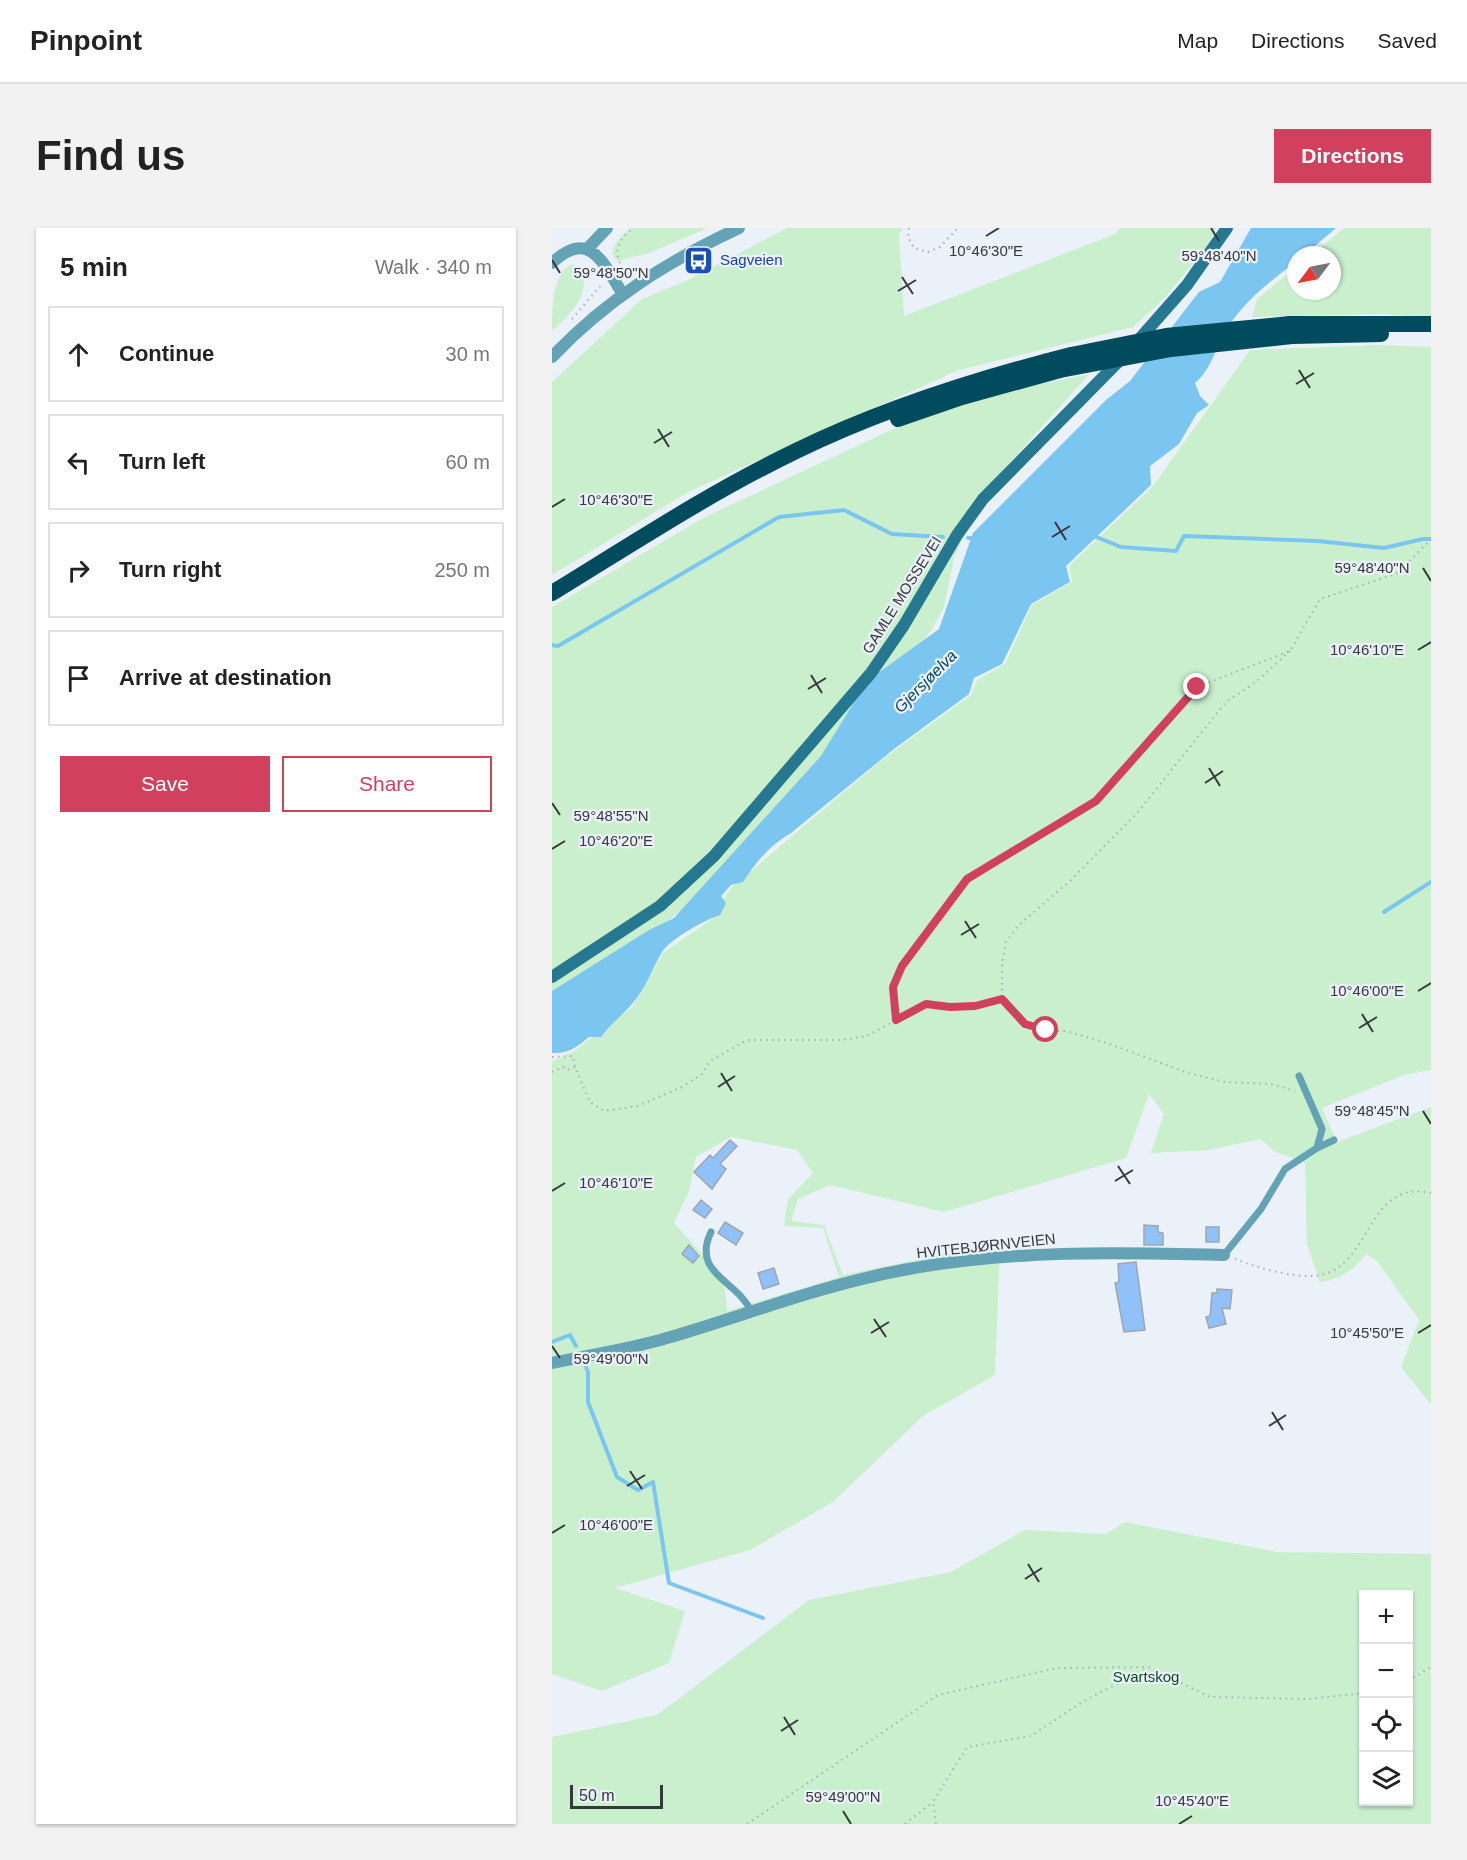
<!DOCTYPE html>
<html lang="en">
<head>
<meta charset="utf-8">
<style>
  :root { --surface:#fff; --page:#f2f2f2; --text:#222; --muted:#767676; --line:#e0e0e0; --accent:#d1415e }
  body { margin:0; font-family:Arial,sans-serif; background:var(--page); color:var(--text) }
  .controls { position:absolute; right:18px; bottom:18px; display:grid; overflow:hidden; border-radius:0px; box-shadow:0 2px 4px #0004 }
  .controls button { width:54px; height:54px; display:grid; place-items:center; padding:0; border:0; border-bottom:2px solid var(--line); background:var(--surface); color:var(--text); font:30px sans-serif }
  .compass { position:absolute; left:735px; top:18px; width:54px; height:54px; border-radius:50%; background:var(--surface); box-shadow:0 2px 4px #0004; rotate:238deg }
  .scale { position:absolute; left:18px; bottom:15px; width:93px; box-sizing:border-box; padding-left:6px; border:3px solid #36383b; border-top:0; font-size:16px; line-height:21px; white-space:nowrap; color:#36383b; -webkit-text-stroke:4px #ebf1f9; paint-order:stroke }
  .stop { position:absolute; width:18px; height:18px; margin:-14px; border:4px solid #d1415e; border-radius:50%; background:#fff }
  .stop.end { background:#d1415e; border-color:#fff; box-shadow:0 2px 6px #0008 }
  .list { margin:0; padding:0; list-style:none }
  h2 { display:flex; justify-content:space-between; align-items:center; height:78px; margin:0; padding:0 24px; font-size:26px }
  h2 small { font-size:20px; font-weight:400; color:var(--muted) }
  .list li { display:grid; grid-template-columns:39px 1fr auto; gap:18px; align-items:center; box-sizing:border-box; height:96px; margin:0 12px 12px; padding:0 12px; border:2px solid var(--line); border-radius:0px }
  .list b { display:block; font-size:22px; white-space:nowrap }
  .list em { font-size:20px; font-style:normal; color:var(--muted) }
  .actions { display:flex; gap:12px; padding:18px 24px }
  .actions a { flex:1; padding:14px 0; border:2px solid var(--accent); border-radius:0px; text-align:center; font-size:21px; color:var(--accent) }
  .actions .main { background:var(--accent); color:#fff }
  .icon { flex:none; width:33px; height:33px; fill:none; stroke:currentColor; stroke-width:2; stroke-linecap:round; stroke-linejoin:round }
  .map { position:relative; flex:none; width:879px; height:1596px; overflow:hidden; border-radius:0px }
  header { display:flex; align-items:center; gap:36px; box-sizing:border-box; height:84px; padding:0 30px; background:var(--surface); border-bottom:2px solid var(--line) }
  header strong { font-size:28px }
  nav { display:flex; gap:33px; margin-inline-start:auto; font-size:21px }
  .intro { display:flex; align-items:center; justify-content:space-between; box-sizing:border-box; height:144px; padding:0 36px }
  h1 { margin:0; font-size:42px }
  .button { padding:15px 27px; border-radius:0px; background:var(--accent); color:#fff; font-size:21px; font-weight:700 }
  main { display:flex; gap:36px; padding:0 36px }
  aside { flex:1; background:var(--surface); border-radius:0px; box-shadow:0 2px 4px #0004 }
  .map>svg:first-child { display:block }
  .green { fill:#c9efcd; fill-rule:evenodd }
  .water { fill:#7bc6f0 }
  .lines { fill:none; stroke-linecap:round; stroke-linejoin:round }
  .stream { stroke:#7bc6f0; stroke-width:4 }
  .building { fill:#91c1f9; stroke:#9fa5ac; stroke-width:1.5 }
  .path { stroke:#aaafb5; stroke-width:2; stroke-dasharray:1.5 4.5; stroke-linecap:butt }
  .service { stroke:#64a2b6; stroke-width:7 }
  .minor { stroke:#64a2b6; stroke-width:12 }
  .tertiary { stroke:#64a2b6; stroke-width:12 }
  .secondary { stroke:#267890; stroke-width:12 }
  .trunk { stroke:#004c5e; stroke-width:16 }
  .trunk-bridge { stroke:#004c5e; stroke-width:16 }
  .route { stroke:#d1415e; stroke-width:8 }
  .ticks { fill:none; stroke:#36383b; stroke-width:2 }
  .labels { text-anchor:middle; stroke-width:4.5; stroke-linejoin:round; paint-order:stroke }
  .transit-label { font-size:15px; fill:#164399; stroke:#ebf1f9; text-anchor:start }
  .street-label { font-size:15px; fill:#36383b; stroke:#ebf1f9 }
  .park-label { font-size:15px; fill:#064c1d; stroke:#ebf1f9 }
  .water-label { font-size:16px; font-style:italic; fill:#044561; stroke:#ebf1f9 }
  .ticks-label { font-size:15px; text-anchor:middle; fill:#36383b; stroke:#ebf1f9; stroke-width:4.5; stroke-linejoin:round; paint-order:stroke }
</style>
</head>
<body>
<header>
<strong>Pinpoint</strong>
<nav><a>Map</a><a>Directions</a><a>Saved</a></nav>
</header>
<div class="intro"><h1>Find us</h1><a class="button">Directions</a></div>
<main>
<aside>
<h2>5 min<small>Walk · 340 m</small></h2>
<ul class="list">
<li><svg class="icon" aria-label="ahead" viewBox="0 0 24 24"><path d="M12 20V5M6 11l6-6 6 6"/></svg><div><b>Continue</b></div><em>30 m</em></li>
<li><svg class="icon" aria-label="left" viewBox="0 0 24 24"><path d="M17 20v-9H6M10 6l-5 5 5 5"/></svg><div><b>Turn left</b></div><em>60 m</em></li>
<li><svg class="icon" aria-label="right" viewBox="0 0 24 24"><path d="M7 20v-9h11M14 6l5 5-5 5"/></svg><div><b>Turn right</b></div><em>250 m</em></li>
<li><svg class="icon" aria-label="arrive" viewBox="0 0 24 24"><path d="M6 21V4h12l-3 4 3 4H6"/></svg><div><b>Arrive at destination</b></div></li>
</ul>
<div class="actions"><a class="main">Save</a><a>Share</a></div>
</aside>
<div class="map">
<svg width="879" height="1596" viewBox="0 0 879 1596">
  <rect width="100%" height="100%" fill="#ebf1f9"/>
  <path class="green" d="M78,0H156L97,25L65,33L60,26L64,14Z
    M235,0H351L347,7L352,88L563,6L568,0H664L657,16L611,72L581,99L407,142L136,264L0,347V154L90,71L136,52Z
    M792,0H879V89L828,86L700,89L705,71L744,39V63H780V27H760Z
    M20,36L30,42C38,69 18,86 0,103C0,81 0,46 20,36Z
    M826,117L879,119V842L852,847L770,880L785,914L879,879V1177L849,1139L867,1092L825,1033L814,1026C800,1043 790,1051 768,1054L755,1016L753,934L723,924L709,911L656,922L599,925L612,886L597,866L574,930L392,984L278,957L246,971L239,993L272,997L291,1047L448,1015L443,1147L371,1188L281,1274L198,1322L63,1360L133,1383L117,1435L50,1463L0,1446V833L21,824L80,779L111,725L157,693L179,660L332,530L419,467L425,452L453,436L480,377L520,354L517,338L601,258L698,122ZM179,909L245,922L261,945L236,971L232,998L271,1000L287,1049L175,1083L172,1051L122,995L137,963L144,929Z
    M537,146L432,264L402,330L392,379L379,403C304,491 236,585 151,664C106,705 51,734 0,766V379L153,289L399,174Z
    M573,1294L725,1324L879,1326V1596H0V1509L105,1487L257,1372L399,1344L473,1302L554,1306ZM812,1366H856V1574H812Z"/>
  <path class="water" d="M699,0H784L752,27H744V34C718,53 694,72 676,99C664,118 660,141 643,155L648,168L657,177L645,185L627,216L598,238L599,257L514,338L518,354L479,376L450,436L422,450L417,466L342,521L239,605C218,617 204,634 191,654L179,657L169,668L174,675L168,687C154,691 117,712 110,724C100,741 94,760 80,776C70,788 59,795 49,809H37C24,820 15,826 0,825V763L97,702L122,690L269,528L315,453L387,401L421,305L554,172L578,153L647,64L668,54Z"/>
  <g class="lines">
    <path class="stream" d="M542,308L569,319L624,323L632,308L766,313L832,320L871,311H879
      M416,310H419
      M0,417L6,418L227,289L292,282L340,306L391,309
      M832,684L879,654
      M0,1114L18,1107L24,1118
      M34,1139L36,1144V1174L65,1249L86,1262L101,1254L117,1355L211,1390"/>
  </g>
  <path class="building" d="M178,912L185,918L168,936L174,941L160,961L142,944L158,927L161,930Z
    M149,972L160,981L153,990L141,982Z
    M173,994L191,1005L184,1017L166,1005Z
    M592,997L606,998V1004L611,1005V1017H592Z
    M654,999H667V1014H654Z
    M137,1017L147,1028L141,1035L130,1026Z
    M584,1034L593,1102L572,1104L563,1055L567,1054L566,1036Z
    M222,1040L227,1056L211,1061L206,1045Z
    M665,1061L680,1062L678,1081L670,1080L674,1096L657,1100L654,1089L658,1088L660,1065H665Z"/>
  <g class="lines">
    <path class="path" d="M357,0L356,9L362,20L376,24L388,19L406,0
      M68,35C61,19 69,11 81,0
      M70,41L85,42
      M20,91L51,55
      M738,423L704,454L674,474L586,584L519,652L467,697L454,714L450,737V771L473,797L494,803H514L555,815L636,845L673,854L719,856L743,863
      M344,792L341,759L350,738L415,651L544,573L645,459L738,423L768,371L846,345L879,311
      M0,829L21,828L23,839L38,874L52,883L86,878L130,859L150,846L158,833L195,812H290L315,808L374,776L398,779L423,778L450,771
      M0,844L11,839L15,842L23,839
      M683,1031C706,1040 749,1053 773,1046C820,1031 817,951 879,965
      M856,1453L879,1439
      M195,1596L386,1467L505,1440L596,1439L658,1469L756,1471L812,1465
      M353,1596L381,1574
      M384,1596L381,1574L415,1519L479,1508L530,1474L594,1441"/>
    <path class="service" d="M765,920L782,912
      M159,1004C139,1046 185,1052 199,1083
      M672,1027L709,981L733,941L765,920L770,901L747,848"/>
    <path class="minor" d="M37,19L55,0
      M0,35C37,0 51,34 70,65
      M0,1135C38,1127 78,1121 115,1110C194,1087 270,1057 351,1042C457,1022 564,1024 672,1027"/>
    <path class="tertiary" d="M0,129C54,72 116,33 187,0"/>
    <path class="secondary" d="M583,116L635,57L675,0
      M0,749L108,678L162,628L319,445L352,397L405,307L431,271L569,131"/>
    <path class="trunk" d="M738,96H879
      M740,108L829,106
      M346,191L410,169L508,142
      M0,365C80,316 159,264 244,223C332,180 424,151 519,127"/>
    <path class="trunk-bridge" d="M519,127L614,108L738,96
      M508,142L619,121L740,108"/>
  </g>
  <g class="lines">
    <path class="route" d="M494,802L473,796L450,771L423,778L398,779L374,776L344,792L341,759L350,738L415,651L544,573L645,459"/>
  </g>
  <path class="ticks" d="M659,0L667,13M434,8L447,0M0,32L8,45M350,49L361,66M346,63L364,52M747,142L758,160M744,156L762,145M106,201L117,219M102,215L120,204M0,279L13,271M503,294L514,312M500,309L518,298M871,340L879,353M866,422L879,414M259,447L270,465M256,461L274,450M657,540L668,558M653,555L671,543M0,575L8,587M0,621L13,613M413,693L424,710M409,707L427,696M866,763L879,755M810,786L821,804M807,800L825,789M169,845L180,863M166,859L183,848M871,883L879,896M566,938L578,956M563,953L581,942M0,963L13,955M322,1091L334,1109M319,1105L337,1094M866,1105L879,1097M0,1118L8,1130M720,1184L731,1202M717,1198L734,1187M78,1243L90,1261M75,1258L93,1247M0,1305L13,1297M476,1336L487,1354M473,1351L490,1340M232,1489L243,1507M229,1503L246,1492M291,1583L299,1596M627,1596L640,1588"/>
  <defs>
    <symbol id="bus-square" viewBox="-11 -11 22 22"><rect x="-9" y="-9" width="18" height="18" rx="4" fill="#1a4fb4" stroke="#ebf1f9"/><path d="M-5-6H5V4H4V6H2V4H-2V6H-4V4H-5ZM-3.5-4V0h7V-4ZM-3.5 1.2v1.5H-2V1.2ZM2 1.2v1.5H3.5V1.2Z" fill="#fff"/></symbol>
  </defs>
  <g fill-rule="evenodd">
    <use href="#bus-square" x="130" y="16" width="33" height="33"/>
  </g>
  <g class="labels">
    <g class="transit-label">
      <text x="168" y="37">Sagveien</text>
    </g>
    <g class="street-label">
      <text transform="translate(350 367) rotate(-58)" y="5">GAMLE MOSSEVEI</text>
      <text transform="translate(434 1018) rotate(-6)" y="5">HVITEBJØRNVEIEN</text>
    </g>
    <g class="park-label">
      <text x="594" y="1454">Svartskog</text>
    </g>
    <g class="water-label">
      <text transform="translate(373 453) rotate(-45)" y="6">Gjersjøelva</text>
    </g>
  </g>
  <g class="ticks-label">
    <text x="434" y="28">10°46'30"E</text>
    <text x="667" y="33">59°48'40"N</text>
    <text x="59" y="50">59°48'50"N</text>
    <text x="64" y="277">10°46'30"E</text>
    <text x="820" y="345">59°48'40"N</text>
    <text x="815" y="427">10°46'10"E</text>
    <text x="59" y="593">59°48'55"N</text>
    <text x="64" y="618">10°46'20"E</text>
    <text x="815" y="768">10°46'00"E</text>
    <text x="820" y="888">59°48'45"N</text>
    <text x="64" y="960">10°46'10"E</text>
    <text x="815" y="1110">10°45'50"E</text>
    <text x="59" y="1136">59°49'00"N</text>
    <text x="64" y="1302">10°46'00"E</text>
    <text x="291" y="1574">59°49'00"N</text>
    <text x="640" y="1578">10°45'40"E</text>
  </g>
</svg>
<div class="controls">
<button>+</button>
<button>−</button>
<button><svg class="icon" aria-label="locate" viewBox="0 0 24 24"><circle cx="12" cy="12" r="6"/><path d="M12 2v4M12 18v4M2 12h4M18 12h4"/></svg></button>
<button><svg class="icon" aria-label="layers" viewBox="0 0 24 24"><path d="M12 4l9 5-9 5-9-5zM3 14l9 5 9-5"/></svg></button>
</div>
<svg class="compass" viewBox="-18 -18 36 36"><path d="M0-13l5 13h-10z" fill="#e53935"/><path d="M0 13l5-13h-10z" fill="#767676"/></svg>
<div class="scale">50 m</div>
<div class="stop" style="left:494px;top:802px"></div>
<div class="stop end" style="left:645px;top:459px"></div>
</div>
</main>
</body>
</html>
